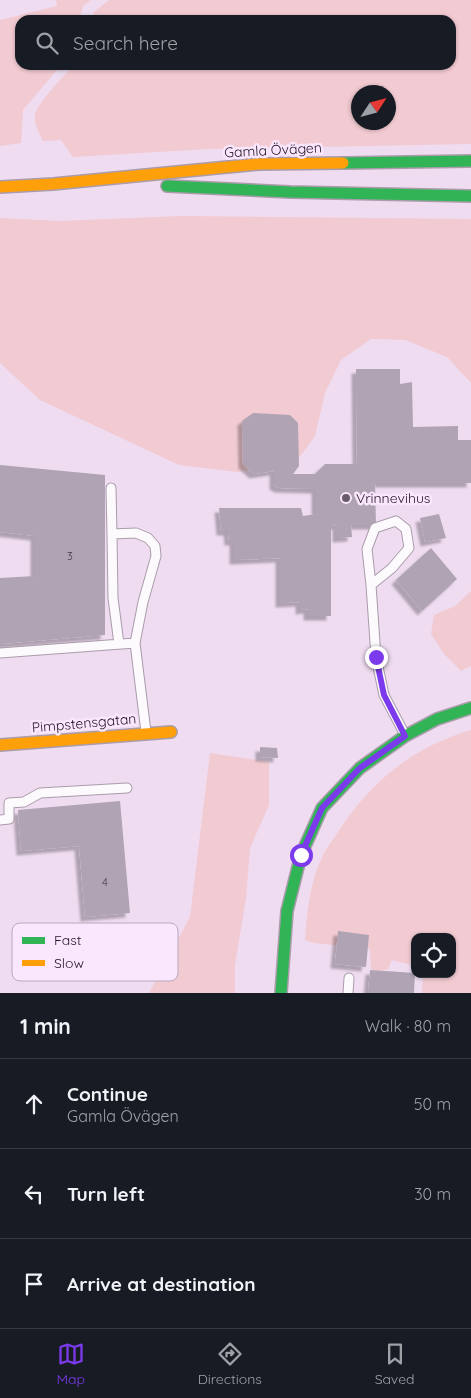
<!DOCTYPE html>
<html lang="en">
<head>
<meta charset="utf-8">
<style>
  :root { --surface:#171b24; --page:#20242c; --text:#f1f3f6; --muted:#9ea1a6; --line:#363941; --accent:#7c3aed }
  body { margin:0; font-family:Quicksand,sans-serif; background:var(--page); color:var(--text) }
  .controls { position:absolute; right:15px; bottom:15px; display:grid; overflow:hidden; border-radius:10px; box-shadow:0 1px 4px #0004 }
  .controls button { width:45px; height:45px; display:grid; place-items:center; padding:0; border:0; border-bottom:1px solid var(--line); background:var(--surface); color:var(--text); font:25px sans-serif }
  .compass { position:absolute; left:351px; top:85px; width:45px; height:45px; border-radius:50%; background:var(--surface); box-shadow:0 1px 4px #0004; rotate:54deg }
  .stop { position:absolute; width:15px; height:15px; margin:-11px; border:4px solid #7c3aed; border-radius:50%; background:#fff }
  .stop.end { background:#7c3aed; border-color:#fff; box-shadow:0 1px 5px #0008 }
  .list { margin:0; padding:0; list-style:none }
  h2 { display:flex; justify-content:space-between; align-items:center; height:65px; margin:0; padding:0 20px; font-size:21px }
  h2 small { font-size:16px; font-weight:400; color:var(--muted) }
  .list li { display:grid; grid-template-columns:32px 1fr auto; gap:15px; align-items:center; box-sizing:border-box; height:90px; padding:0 20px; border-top:1px solid var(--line) }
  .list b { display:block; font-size:19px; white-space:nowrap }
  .list p { margin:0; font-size:16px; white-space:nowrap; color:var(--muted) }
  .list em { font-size:16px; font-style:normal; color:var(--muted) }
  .icon { flex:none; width:28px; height:28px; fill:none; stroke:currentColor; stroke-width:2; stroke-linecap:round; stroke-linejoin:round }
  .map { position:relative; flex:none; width:471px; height:993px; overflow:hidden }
  .search { position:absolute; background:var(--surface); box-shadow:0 1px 4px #0004; left:15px; right:15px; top:15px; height:55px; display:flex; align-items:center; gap:12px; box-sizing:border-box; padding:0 18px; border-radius:15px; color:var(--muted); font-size:19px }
  .sheet { height:335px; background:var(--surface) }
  nav { display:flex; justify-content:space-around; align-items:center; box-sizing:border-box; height:70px; border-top:1px solid var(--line); background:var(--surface); font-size:14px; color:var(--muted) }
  nav a { display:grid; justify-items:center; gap:2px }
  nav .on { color:var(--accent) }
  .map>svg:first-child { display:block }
  .green { fill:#f2cad2; fill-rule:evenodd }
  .building { fill:#afa3b4; filter:url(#shadow) }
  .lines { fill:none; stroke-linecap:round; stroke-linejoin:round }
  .lane-casing { stroke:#aa9cab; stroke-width:11 }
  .fast-casing { stroke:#aa9cab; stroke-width:14 }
  .slow-casing { stroke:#aa9cab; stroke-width:14 }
  .lane { stroke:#fdfafd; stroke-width:9 }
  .fast { stroke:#30b455; stroke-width:11 }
  .slow { stroke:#ff9f0a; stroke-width:11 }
  .route { stroke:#7c3aed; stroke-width:6 }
  .poi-dot { fill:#6a5b6b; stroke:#fae6fd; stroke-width:2 }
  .labels { text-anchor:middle; stroke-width:5; stroke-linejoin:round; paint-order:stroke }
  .number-label { font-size:11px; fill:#453947 }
  .street-label { font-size:14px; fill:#221623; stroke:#fae6fd }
  .poi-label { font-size:14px; fill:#221623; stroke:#fae6fd; text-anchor:start }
  .key { fill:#fae6fd; stroke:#b9a8bc; stroke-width:1 }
  .key-label { font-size:14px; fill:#221623 }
</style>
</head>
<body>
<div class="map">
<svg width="471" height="993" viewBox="0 0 471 993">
  <defs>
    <filter id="shadow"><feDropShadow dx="-4.5" dy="4.5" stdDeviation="1" flood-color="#0004"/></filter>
  </defs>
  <rect width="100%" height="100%" fill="#efdcf1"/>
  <path class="green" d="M56,0H91L83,6L79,20H20V65H61L23,110L21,143L0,146V20L57,6Z
    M109,0H471V144L208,149L73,157L61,140L43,141C39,132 34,125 35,115C36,104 66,74 74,65H451V20H91L94,12ZM358,92H388V122H358Z
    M181,216L471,219V383L447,357L405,340L371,339L341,360L325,393L315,436L296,462L237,472L179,465L40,400L0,363V218L59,221Z
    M471,591V666L461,671L444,654L431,634L434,615L455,606Z
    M471,730V993H422L423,974H452V937H415V966L392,960L388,969L376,972L371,969L370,949L314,943L305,940C307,912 310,881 323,855C327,847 333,840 338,832C370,782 413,747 471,730Z
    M210,753L269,762V805L250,848L246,898L235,965V993H149L190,917Z"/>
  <path class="building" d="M356,369H400V384L412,382L413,427L458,426V440H471V483H375L376,525H351L352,537L337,538V525L331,526V616H308V609L300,610V602L280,603V558L234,560V541H229L228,531H221L219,508H301L303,516L316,514V489L279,488L274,485V471L254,474L243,464L242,421L253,413L290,415L298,423L299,466L293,474H315L325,464H357Z
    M0,465L105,475V635L0,644V578L35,576V536L0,532Z
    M439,514L446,538L425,542L420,518Z
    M431,548L457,579L422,611L396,580Z
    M260,747L277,748L278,758L260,757Z
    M120,801L130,913L85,917L79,846L21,851L18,810Z
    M338,931L369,935L366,967L335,964Z
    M370,970L415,973L414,993H368Z"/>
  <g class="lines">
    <defs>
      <path id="lane" d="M111,488L112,534
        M371,585L367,549L375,528L396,521L406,529L409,548L392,568L371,585L376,657L384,695L404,733
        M119,644L113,598L112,534L136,533L148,538L155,546L156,556L143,602L135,643
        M0,653L135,643L146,732
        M0,820L9,819V803L24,802L40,793L127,788
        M348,993L349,978"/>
      <path id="fast" d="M343,163L471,161
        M167,186L290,192L471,196
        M281,993L287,911L301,855L322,808L360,768L405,736L437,719L471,708"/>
      <path id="slow" d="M0,187L53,184L259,164L343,163
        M0,745L171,732"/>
    </defs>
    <use href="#lane" class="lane-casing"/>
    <use href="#fast" class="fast-casing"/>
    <use href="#slow" class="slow-casing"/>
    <use href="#lane" class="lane"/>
    <use href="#fast" class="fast"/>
    <use href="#slow" class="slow"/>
  </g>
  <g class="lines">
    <path class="route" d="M301,855L322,808L360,768L405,736L384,695L376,657"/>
  </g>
  <circle class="poi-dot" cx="346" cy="498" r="5"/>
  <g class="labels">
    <g class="number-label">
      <text x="70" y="560">3</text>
      <text x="105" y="886">4</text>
    </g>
    <g class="street-label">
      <text transform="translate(273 150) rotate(-3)" y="5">Gamla Övägen</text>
      <text transform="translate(84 723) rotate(-5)" y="5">Pimpstensgatan</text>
    </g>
    <g class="poi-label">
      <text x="356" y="503">Vrinnevihus</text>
    </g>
  </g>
  <rect x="12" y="923" width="166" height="58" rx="8" class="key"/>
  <rect x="22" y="937" width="23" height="7" fill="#30b455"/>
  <rect x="22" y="960" width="23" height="6" fill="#ff9f0a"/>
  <g class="key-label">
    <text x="54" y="945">Fast</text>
    <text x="54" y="968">Slow</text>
  </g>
</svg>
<div class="controls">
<button><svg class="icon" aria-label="locate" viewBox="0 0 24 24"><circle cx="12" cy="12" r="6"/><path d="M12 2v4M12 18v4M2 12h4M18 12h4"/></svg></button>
</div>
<svg class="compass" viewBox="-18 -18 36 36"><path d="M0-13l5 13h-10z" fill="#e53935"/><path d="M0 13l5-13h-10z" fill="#9ea1a6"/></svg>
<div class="stop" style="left:301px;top:855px"></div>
<div class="stop end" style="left:376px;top:657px"></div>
<div class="search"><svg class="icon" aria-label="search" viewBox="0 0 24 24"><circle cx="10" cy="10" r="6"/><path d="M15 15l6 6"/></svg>Search here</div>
</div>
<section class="sheet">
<h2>1 min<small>Walk · 80 m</small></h2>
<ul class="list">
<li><svg class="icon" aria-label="ahead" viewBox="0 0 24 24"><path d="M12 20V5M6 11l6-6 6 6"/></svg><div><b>Continue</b><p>Gamla Övägen</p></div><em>50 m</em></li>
<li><svg class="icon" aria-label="left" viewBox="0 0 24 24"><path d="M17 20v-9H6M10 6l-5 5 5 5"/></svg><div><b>Turn left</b></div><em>30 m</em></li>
<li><svg class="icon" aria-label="arrive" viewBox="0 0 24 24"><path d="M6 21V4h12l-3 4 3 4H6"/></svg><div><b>Arrive at destination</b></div></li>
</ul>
</section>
<nav>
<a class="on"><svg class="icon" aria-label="map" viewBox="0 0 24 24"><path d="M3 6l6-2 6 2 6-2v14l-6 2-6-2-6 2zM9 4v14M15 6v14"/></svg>Map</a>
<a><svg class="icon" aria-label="directions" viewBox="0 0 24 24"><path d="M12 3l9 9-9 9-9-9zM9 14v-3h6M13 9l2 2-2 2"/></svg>Directions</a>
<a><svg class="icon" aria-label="saved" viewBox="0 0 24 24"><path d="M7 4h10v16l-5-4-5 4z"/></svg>Saved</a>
</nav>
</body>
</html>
